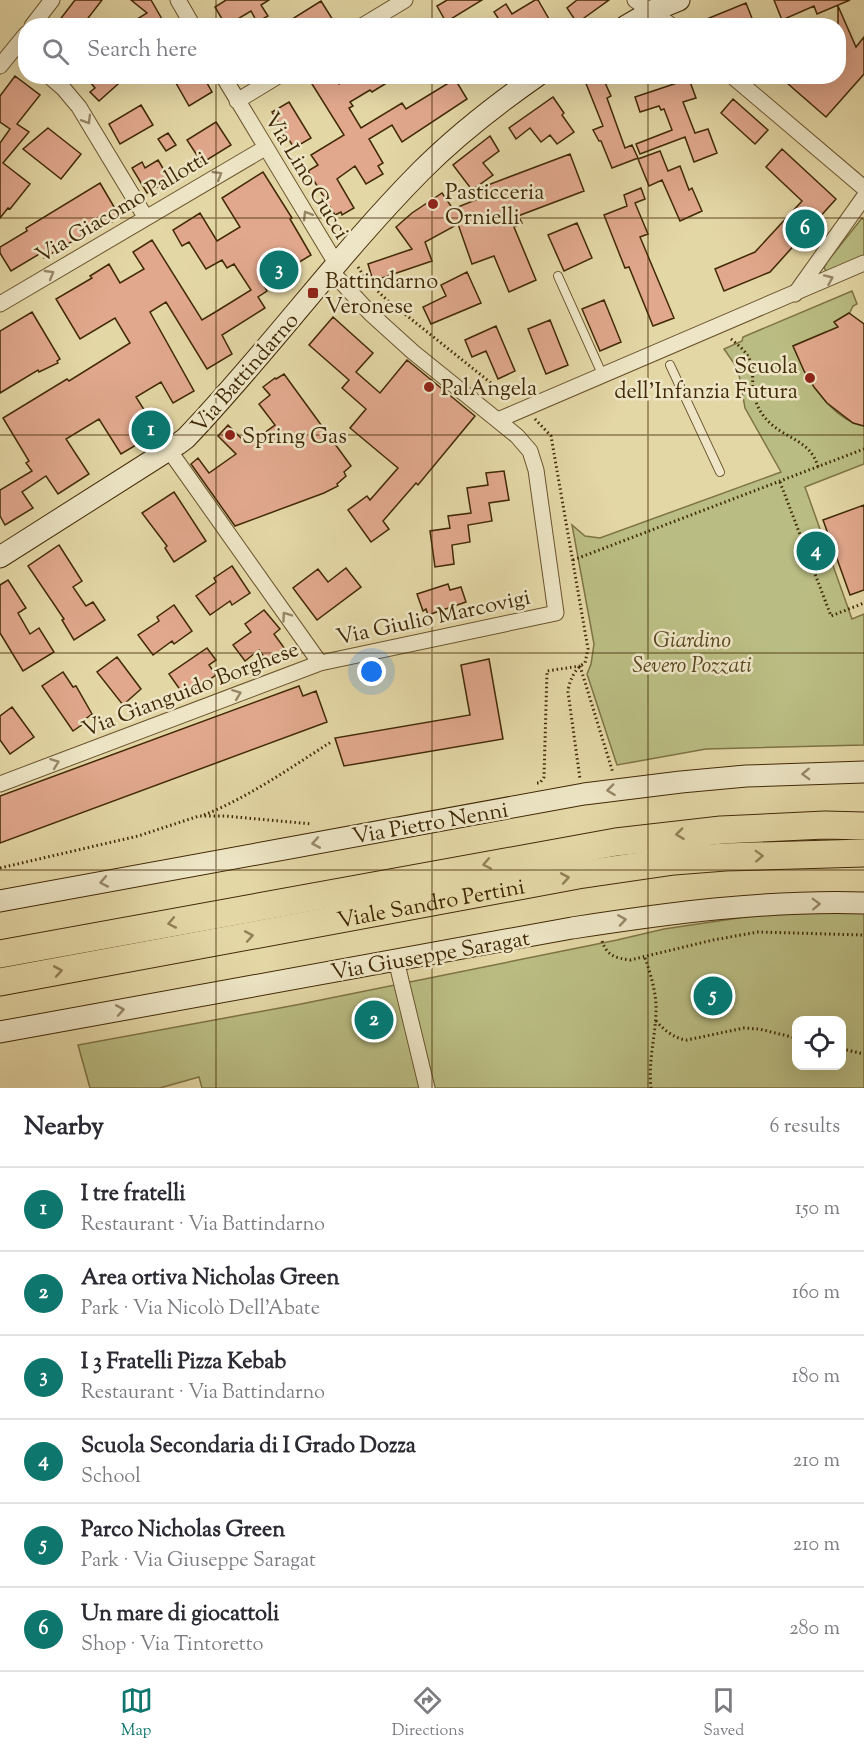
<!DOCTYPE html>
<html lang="en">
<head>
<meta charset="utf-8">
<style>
  :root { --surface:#fff; --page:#f2f2f3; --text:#2b2b33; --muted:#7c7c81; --line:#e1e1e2; --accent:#0f766e }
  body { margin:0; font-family:"Sorts Mill Goudy",serif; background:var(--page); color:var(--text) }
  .controls { position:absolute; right:18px; bottom:18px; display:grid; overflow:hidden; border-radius:12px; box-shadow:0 6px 24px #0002 }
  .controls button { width:54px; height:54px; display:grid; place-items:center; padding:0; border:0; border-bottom:2px solid var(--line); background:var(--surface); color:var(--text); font:30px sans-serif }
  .you { position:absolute; left:372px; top:672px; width:21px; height:21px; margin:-15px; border:4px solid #fff; border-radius:50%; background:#1a73e8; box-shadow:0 0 0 9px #1a73e833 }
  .badge { display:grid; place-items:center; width:39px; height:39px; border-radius:50%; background:var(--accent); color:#fff; font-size:20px; font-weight:700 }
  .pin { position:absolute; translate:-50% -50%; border:3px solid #fff; box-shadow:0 2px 6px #0006 }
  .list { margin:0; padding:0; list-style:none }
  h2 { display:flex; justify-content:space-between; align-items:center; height:78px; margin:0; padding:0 24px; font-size:26px }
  h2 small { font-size:20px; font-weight:400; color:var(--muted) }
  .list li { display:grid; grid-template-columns:39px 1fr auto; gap:18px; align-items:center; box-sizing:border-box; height:84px; padding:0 24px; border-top:2px solid var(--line) }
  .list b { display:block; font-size:22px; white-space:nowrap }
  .list p { margin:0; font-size:20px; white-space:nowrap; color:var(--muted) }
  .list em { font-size:20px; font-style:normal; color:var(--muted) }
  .icon { flex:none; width:33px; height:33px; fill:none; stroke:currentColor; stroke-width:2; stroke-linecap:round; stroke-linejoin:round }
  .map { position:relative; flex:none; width:864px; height:1088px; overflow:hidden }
  .search { position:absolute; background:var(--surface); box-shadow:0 6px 24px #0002; left:18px; right:18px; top:18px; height:66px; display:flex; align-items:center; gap:15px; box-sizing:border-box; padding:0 21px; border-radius:24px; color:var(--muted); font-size:22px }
  .sheet { height:582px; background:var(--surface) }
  nav { display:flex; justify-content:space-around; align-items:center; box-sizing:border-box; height:84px; border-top:2px solid var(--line); background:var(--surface); font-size:16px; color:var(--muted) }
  nav a { display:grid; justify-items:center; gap:3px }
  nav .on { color:var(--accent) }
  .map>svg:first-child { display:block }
  .green { fill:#babd83; stroke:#7e7344; stroke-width:1.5; fill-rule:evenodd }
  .building { fill:#e1a88d; stroke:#412906; stroke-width:1.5 }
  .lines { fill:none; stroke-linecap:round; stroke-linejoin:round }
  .lane-casing { stroke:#6a542e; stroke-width:10 }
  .street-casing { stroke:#6a542e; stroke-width:17 }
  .secondary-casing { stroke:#412906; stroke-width:23 }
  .highway-casing { stroke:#412906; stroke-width:29 }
  .path { stroke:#412906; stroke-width:3; stroke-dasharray:1.5 3; stroke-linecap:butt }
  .lane { stroke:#ede5c5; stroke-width:8 }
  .street { stroke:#ede5c5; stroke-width:15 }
  .secondary { stroke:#ede5c5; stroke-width:21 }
  .highway { stroke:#e4d7a6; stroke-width:27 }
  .oneway { stroke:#978766 }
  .oneway2 { stroke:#928056 }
  .grid { fill:none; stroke:#412906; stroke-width:1.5; stroke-opacity:0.55 }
  .poi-dot { fill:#8f2418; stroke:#ede5c5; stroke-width:2 }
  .labels { text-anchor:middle; stroke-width:5; stroke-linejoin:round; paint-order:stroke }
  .street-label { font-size:22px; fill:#412906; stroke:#ede5c5 }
  .poi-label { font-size:22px; fill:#412906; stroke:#ede5c5; text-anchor:start }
  .park-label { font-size:22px; font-style:italic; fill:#59471f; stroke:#ede5c5 }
</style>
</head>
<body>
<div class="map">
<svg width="864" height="1088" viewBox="0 0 864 1088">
  <rect width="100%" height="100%" fill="#e4d7a6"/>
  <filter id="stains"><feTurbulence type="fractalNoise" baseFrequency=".00333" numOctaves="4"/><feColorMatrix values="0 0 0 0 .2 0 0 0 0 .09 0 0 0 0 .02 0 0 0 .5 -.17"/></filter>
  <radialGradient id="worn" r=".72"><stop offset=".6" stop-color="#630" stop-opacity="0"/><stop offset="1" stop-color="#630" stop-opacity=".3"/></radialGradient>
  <path class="green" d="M862,218L864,220V258L827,272L824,268L827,262Z
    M852,291L857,304L853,306L841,331L832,339L826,332L793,346C806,376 829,419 864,426V464L805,487L852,619L864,614V745L706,749L617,765L587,674L591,664L594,644L572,525L585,536L600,538L781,472L745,408L738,369L724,349L742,341L743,337Z
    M772,913H864V1088H202L199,1077L160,1088H90L78,1045L296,1005L617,940L664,929ZM796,1020H842V1066H796Z"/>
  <path class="building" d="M75,0H102L82,26H55Z
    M131,0H151L166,26H126L147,13Z
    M226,0H269L261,5L268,16L257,22L251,11L226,26L215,7Z
    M447,0H482L446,22L437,6Z
    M535,0H538L553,26H491L500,21L494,12L506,4L512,14Z
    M577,0H609L577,23L567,8Z
    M774,0H850L817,14L814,6L782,20Z
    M321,1L333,20L324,26H281Z
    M746,3L755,26H692V25Z
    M838,6L856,47L864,37V74L826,117L779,76H838Z
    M15,76L40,95L17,124L29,132L3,163L30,184L10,209L8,208L0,218V143L10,129L0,122V96Z
    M85,76H127L99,101L90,92L95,88Z
    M172,76H203L212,92L189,106Z
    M324,76H335L339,84L352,76H398L372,92L370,90L350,102L353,106L349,108L361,128L402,103L406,109L455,79L467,99L402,142L392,125L369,139L383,163L378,166L383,174L366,184L355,166L337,179L354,208L342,215L341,212L335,215L308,171L318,165L311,155L344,135L312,84Z
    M583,76H602L611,96L607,98L625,148L632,145L638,158L612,168L601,141H599L593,130L603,126Z
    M689,79L696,98L683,102L695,133L708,129L717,153L694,162L685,137L640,154L636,144L672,130L664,109L661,110L659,106L640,112L635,97Z
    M553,97L564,113L562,115L574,132L557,144L550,135L541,142L530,128L516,139L509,128Z
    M733,99L768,130L755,144L721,113Z
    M289,102L311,138L294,148L272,112Z
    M141,105L153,125L120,144L109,124Z
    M216,122L231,145L202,163L187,140Z
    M48,128L81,154L61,179L23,149Z
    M168,133L176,145L166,151L158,139Z
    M490,136L499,151L483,163L493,175L472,190L453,165Z
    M782,149L836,199L770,272L724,291L715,269L755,252L802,201L766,167Z
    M660,151L668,171L680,166L689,190L692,188L702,211L680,221L662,180L649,186L638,159Z
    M570,154L584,191L518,216L522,223L514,227L536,280L509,292L494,256L472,264L458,224L425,242L432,261L373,281L368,264L412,249L396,227L412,213L442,193L453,209L478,199L472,191Z
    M158,160L170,180L147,193L132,168L142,162L145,168Z
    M263,172L292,218L290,219L300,236L311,255L263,284L267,291L258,297L265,308L222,335L232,354L207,369L166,302L150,312L194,391L173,403L161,382L136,397L158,432L121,454L99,419L66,439L89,474L58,494L46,476L22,492L33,508L5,525L0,516V490L32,471L26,463L29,461L3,418L67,379L69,381L130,343L115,318L80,339L56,299L92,278L90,276L109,264L120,283L144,269L133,252L152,240L202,320L217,311L251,290L234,264L227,268L222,260L206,269L189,242L182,246L173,230L200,213L217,241L240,227L222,198Z
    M100,183L120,217L90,235L88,232L44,258L41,253L11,271L0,253V247L27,231L26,228Z
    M641,188L645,199L635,203L648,234L640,237L674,318L653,326L629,267L625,268L604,215L627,206L624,195Z
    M577,223L592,258L564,271L548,235Z
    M467,272L481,303L431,324L423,307L446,296L441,285Z
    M604,300L621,342L600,351L582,309Z
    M32,312L60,359L57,361L58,363L39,372L38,370L0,393V331Z
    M849,313L864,324V426L853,423L827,403L814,387L804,371L793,346L838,327L834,322Z
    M333,317L373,353L356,372L380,393L407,360L475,416L418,485L416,483L383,521L389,529L371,542L348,510L367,496L370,500L398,468L350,428L366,409L342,388L349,380L309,345Z
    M550,320L568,365L546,374L528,329Z
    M496,326L515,371L498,379L486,351L472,357L465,340Z
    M284,374L351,466L344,472L346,476L337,484L338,486L324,493L235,526L191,464L198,458L209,473L236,454L218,436L228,425L248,445L275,425L259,404L270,395L263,387L275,378L276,379Z
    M504,471L509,500L489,503L492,521L468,525L470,542L452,545L454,564L435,567L430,531L450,528L448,516L471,513L467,488L488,485L486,473Z
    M174,492L206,541L174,562L165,548L167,546L142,513Z
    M864,505V590L850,595L823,520Z
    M59,545L82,581L73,587L86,606L93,602L105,620L74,640L62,620L64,619L28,566Z
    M232,566L250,593L232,605L230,601L210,615L196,596L216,582L214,578Z
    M346,568L361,587L317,620L293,588L318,569L328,582Z
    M8,580L26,608L18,613L30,634L39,628L54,652L23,671L0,633V585Z
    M448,584L450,590L461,587L466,602L428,615L426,609L423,611L417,594Z
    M174,605L192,631L174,644L172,641L153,655L138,635L159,621L157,617Z
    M264,610L280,629L274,634L285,649L268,662L259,650L245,661L233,645L251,632L245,624Z
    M207,648L216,660L209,665L216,675L194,690L192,687L183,694L169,674Z
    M117,657L141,689L123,705L97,672Z
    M489,659L503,739L344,766L335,738L470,715L461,665Z
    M63,672L73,687L76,686L92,714L84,720L86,722L73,731L42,686Z
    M299,686L303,696L316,691L327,722L0,843V796Z
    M12,707L34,737L10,754L0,740V716Z"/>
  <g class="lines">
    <defs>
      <path id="lane" d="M558,276L603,376
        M670,365L720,472"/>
      <path id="street" d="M178,0L193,26
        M635,0L672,26
        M32,26L52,0
        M362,26L405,0
        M0,66L26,34
        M49,76L63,88L79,107L146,218
        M223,76L337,265
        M732,76L864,188
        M237,101L278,76
        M795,294L864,197
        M0,304L265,148
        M498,420L864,263
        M169,450L320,663
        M0,784L320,663L556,613L536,470L530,451L517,436L413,352L371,314L332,272
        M396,960L427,1088"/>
      <path id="secondary" d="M626,26L652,11L679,0
        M0,557L178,444L186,438C268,352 338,255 421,171C456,136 497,104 537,76
        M0,901L584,794L681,782L746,776L864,772
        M0,1032L572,928C669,913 766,900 864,903"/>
      <g id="highway">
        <path d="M0,954L616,842L721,830L825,825L864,826"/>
        <path id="s1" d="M0,982L578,875L674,861L725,857L864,853"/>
      </g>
    </defs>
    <use href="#lane" class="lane-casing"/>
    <use href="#street" class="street-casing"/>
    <use href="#secondary" class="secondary-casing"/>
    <use href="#highway" class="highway-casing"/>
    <path class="path" d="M358,267L367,281L386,299L511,399
      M731,339C738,345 746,351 750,360C754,369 752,378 753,388C754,400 759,412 768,421C785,439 811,440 818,467
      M535,419L551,436L588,649L585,663C575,668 569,681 568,692L580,779
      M780,482L831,616L864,603
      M573,560L864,449
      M580,666L613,773
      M537,783H540L544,777L547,671L580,666
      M204,815C249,797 290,768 331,742
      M0,868L138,836L199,816H225L312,824
      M602,941C607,956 616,958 630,960L713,940L758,932L864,935
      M645,958C651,975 657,995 656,1013C655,1039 648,1062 651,1088
      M656,1021C664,1030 675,1039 687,1040L744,1028L759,1029L796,1038
      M842,1049L864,1054"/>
    <use href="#lane" class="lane"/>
    <use href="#street" class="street"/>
    <use href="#secondary" class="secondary"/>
    <use href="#highway" class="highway"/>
  </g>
  <defs><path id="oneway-chevron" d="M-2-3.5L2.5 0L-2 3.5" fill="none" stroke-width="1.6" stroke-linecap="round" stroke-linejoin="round" transform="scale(1.5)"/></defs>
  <g class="oneway">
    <use href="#oneway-chevron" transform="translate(87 120) rotate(59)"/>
    <use href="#oneway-chevron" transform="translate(218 175) rotate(-31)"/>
    <use href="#oneway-chevron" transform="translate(307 215) rotate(-121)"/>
    <use href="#oneway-chevron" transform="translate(50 274) rotate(-30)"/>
    <use href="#oneway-chevron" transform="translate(829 279) rotate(-24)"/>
    <use href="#oneway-chevron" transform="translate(286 616) rotate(-125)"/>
    <use href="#oneway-chevron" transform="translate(237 694) rotate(-21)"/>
    <use href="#oneway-chevron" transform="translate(55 763) rotate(-21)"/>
    <use href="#oneway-chevron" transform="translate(806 774) rotate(178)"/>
    <use href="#oneway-chevron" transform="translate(611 790) rotate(173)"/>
    <use href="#oneway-chevron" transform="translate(316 843) rotate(170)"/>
    <use href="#oneway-chevron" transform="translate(104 882) rotate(169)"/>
    <use href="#oneway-chevron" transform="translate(816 904) rotate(-2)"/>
    <use href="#oneway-chevron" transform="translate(622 920) rotate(-9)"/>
    <use href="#oneway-chevron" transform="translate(120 1010) rotate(-10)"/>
  </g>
  <g class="oneway2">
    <use href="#oneway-chevron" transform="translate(680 834) rotate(173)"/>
    <use href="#oneway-chevron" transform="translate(759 856) rotate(-2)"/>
    <use href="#oneway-chevron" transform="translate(487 864) rotate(169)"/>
    <use href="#oneway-chevron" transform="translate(565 878) rotate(-10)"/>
    <use href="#oneway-chevron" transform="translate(172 923) rotate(169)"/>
    <use href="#oneway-chevron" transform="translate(249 936) rotate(-10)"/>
    <use href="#oneway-chevron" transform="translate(58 971) rotate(-10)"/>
  </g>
  <path class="grid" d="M216,0V26M432,0V26M648,0V26M216,76V1088M432,76V1088M648,76V1088M0,218H864M0,435H864M0,653H864M0,870H864"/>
  <g class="poi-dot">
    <circle cx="433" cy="204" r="6"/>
    <rect x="307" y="287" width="12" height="12" rx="3"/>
    <circle cx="810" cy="378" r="6"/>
    <circle cx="429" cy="387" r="6"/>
    <circle cx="230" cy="435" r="6"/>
  </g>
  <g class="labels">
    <g class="street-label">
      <text transform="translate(308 175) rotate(59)" y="8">Via Lino Gucci</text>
      <text transform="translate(121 206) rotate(-31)" y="8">Via Giacomo Pallotti</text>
      <text transform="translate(244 372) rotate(-49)" y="8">Via Battindarno</text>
      <text transform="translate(433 616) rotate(-12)" y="8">Via Giulio Marcovigi</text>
      <text transform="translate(190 688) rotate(-21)" y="8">Via Gianguido Borghese</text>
      <text transform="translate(430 822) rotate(-10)" y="8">Via Pietro Nenni</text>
      <text dy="8" stroke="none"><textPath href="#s1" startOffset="438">Viale Sandro Pertini</textPath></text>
      <text transform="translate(430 954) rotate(-10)" y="8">Via Giuseppe Saragat</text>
    </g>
    <g class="poi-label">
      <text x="445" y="199">Pasticceria<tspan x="445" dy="25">Ornielli</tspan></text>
      <text x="325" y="288">Battindarno<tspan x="325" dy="25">Veronese</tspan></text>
      <text x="798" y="373" text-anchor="end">Scuola<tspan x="798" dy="25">dell'Infanzia Futura</tspan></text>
      <text x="441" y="395">PalAngela</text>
      <text x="242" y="443">Spring Gas</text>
    </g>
    <g class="park-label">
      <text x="692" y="647">Giardino<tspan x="692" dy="25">Severo Pozzati</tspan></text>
    </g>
  </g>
  <rect width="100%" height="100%" filter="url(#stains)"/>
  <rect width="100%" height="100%" fill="url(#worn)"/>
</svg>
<div class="controls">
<button><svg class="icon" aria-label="locate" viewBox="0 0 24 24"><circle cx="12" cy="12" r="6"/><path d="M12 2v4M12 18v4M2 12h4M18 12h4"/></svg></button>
</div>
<div class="you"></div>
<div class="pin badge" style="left:151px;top:430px">1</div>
<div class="pin badge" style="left:374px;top:1020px">2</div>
<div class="pin badge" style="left:279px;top:270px">3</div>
<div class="pin badge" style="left:816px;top:551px">4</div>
<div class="pin badge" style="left:713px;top:996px">5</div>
<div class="pin badge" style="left:805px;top:229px">6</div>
<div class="search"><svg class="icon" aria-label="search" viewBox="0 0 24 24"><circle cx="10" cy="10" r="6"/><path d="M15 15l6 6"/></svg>Search here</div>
</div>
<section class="sheet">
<h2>Nearby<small>6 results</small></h2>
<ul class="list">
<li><span class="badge">1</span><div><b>I tre fratelli</b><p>Restaurant · Via Battindarno</p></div><em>150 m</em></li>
<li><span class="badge">2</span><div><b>Area ortiva Nicholas Green</b><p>Park · Via Nicolò Dell'Abate</p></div><em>160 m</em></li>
<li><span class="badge">3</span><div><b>I 3 Fratelli Pizza Kebab</b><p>Restaurant · Via Battindarno</p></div><em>180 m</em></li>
<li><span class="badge">4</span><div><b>Scuola Secondaria di I Grado Dozza</b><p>School</p></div><em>210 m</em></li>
<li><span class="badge">5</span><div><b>Parco Nicholas Green</b><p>Park · Via Giuseppe Saragat</p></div><em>210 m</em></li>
<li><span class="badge">6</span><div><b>Un mare di giocattoli</b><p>Shop · Via Tintoretto</p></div><em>280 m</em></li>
</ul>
</section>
<nav>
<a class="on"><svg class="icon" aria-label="map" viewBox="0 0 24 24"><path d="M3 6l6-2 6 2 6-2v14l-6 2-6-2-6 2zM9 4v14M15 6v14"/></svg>Map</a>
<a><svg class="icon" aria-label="directions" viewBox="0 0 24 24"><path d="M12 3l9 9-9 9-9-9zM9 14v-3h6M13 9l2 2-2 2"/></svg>Directions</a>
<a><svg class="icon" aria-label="saved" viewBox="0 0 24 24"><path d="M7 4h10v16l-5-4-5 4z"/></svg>Saved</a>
</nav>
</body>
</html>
